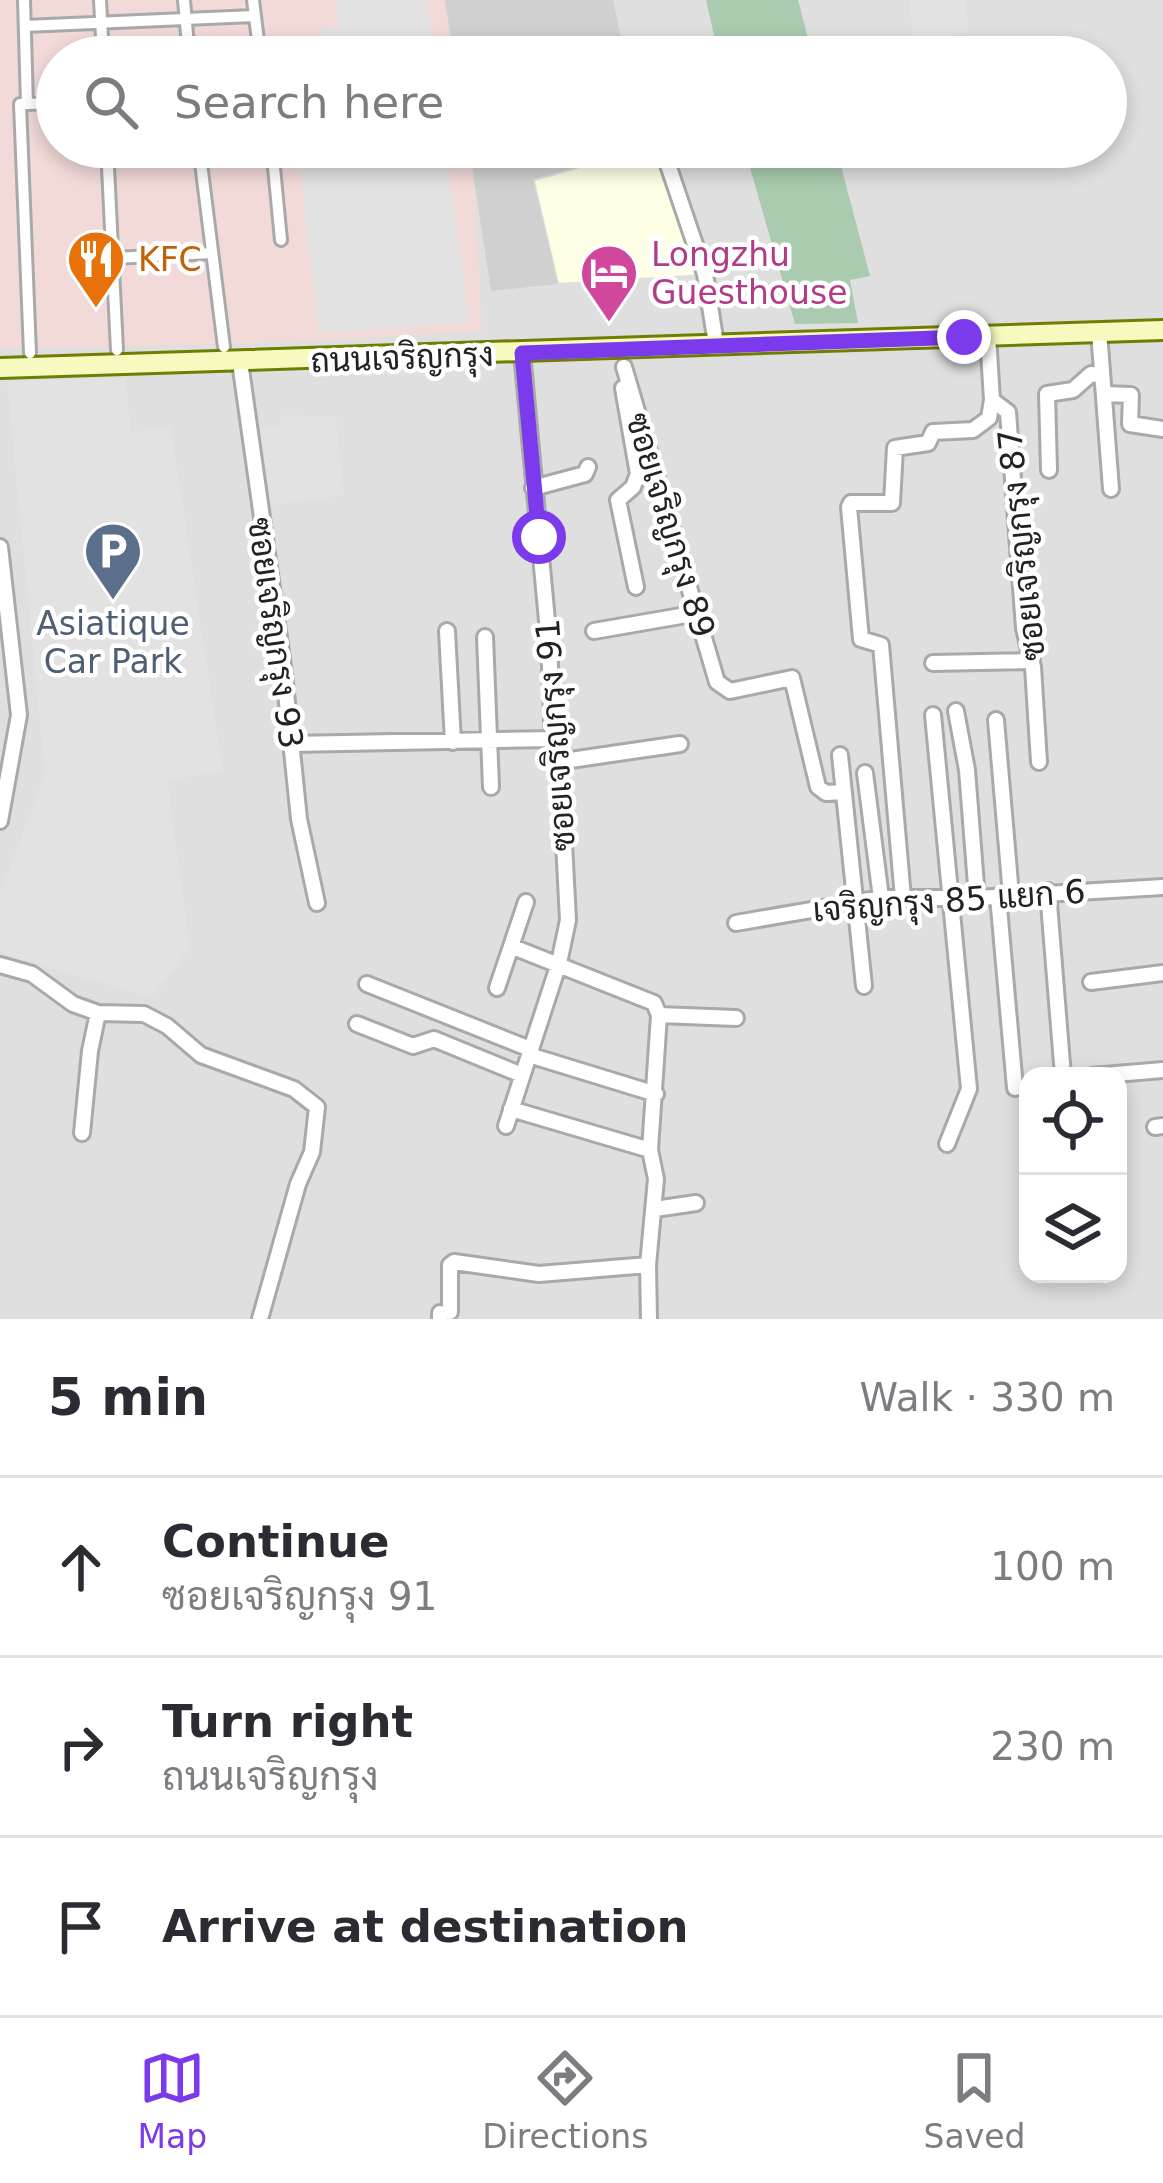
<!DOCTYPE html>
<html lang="en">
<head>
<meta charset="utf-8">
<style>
  :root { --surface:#fff; --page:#f2f2f3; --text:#2b2b33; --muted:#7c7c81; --line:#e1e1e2; --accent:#7c3aed }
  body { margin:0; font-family:"DejaVu Sans",Sarabun,sans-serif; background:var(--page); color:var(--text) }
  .controls { position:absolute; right:36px; bottom:36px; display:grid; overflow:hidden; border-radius:24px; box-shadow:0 6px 18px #0003 }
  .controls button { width:108px; height:108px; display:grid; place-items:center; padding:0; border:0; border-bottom:3px solid var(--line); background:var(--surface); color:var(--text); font:60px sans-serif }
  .stop { position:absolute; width:36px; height:36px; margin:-27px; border:9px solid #7c3aed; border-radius:50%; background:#fff }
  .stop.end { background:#7c3aed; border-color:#fff; box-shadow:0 3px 12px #0008 }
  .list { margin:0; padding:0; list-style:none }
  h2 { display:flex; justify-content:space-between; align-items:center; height:156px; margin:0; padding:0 48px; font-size:51px }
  h2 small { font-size:39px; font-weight:400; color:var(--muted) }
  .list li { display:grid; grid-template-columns:78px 1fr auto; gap:36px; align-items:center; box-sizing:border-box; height:180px; padding:0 48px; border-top:3px solid var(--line) }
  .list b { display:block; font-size:45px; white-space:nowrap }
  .list p { margin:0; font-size:39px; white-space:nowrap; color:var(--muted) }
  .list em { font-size:39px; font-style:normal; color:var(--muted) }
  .icon { flex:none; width:66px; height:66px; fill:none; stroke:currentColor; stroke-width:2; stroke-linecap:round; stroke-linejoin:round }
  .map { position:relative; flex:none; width:1163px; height:1319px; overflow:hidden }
  .search { position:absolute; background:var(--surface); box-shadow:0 6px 18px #0003; left:36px; right:36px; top:36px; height:132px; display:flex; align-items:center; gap:30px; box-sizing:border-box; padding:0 42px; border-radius:66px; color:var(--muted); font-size:45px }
  .sheet { height:696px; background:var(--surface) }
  nav { display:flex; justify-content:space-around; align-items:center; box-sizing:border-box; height:168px; border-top:3px solid var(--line); background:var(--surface); font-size:33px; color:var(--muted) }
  nav a { display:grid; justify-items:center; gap:6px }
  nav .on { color:var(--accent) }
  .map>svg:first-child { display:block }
  .residential { fill:#e0dfdf; fill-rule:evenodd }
  .commercial { fill:#f2dad9 }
  .education { fill:#ffffe5 }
  .religious { fill:#d0d0d0 }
  .cemetery { fill:#aacbaf }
  .parking { fill:#e2e2e2 }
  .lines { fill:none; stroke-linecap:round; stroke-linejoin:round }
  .pedestrian-casing { stroke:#a9a9a9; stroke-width:16 }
  .minor-casing { stroke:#a9a9a9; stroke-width:20 }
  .secondary-casing { stroke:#707d05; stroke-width:24 }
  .pedestrian { stroke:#fff; stroke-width:10 }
  .minor { stroke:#fff; stroke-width:14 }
  .secondary { stroke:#f7fabf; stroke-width:18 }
  .route { stroke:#7c3aed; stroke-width:15 }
  .labels { text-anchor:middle; stroke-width:9; stroke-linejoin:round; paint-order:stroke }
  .hotel-label { font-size:33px; fill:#b23c85; stroke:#fff; text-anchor:start }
  .food-label { font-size:33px; fill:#c56008; stroke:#fff; text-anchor:start }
  .street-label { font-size:33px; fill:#222; stroke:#fff }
  .service-label { font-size:33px; fill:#4e5e75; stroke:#fff }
</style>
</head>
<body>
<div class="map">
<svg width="1163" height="1319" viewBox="0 0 1163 1319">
  <rect width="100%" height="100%" fill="#f2efe9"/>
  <path class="residential" d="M0,0H1163V1319H0ZM57,57H1106V147H57ZM1028,1076H1118V1274H1028Z"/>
  <path class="commercial" d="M0,0H444L453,57H57V147H468L474,185L482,331L296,342L0,349Z"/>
  <path class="education" d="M653,147H661L704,274L559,283L535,181Z"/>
  <path class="religious" d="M445,0H613L625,57H454Z
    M469,147H652L533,179L558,284L491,291Z"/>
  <path class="cemetery" d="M706,0H798L813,57H719Z
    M744,147H836L870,276L850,280L858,323L795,324Z"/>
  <path class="parking" d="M336,0H427L434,57H323L320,29L340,27Z
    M909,0H965L969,34L913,40Z
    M297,147H446L469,323L319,333Z
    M125,378L131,432L171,428L223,772L167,779L190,947L152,997L0,953V894L45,775L7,381Z
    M281,415L336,417L344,495L264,506L252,428L280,426Z"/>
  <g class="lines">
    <defs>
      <path id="pedestrian" d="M24,0L27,104H20L30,353
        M100,0L103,57
        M184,0L189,57
        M253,0L260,57
        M25,26L254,16
        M27,104L57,103
        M107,147L117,350
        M199,147L224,347
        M272,147L281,240
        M114,258L212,253"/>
      <path id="minor" d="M662,147L705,274L716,344
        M1099,332L1111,489
        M988,336L992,400L1008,412L1024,628L1033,667L1039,762
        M240,362L284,673L299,819L317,903
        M624,367L717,682L730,691L792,678L818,787L826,793L844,792
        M623,388L638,474L633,487L618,500L636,587
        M1105,394L1131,395L1130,424L1163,429
        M1049,470L1047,394L1073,390L1091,374L1100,375
        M533,488L585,474L588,467
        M0,547L19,715L0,821
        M447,631L453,742
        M594,631L698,613
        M485,637L491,787
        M933,663L1032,661
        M956,711L967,770L977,898
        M933,715L969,1089L947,1144
        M996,720L1011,895
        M292,744L553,739
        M840,755L864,986
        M557,762L680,744
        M865,773L881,898
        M1048,891L1063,1076
        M998,896L1015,1088
        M903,898L881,645L861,639L849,507L851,503H892L895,448L928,443L933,432L973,430L989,418L992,400
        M736,923L881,898H977L1163,887
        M513,947L654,1003L659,1015
        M0,965L32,974L73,1004L98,1013L144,1014L167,1026L201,1055L294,1089L317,1107L312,1152L298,1184L260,1319
        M1091,982L1163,973
        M367,984L530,1049
        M497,988L526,902
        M357,1024L413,1046L434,1039L522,1075
        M529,1055L656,1094
        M1092,1076L1163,1070
        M511,1109L650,1150
        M506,1126L559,963L568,920L562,804L553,739L549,642L522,353
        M1155,1127L1163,1126
        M82,1133L90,1051L98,1013
        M655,1209L696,1203
        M450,1312V1265L454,1262L539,1274L648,1265
        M440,1313V1319
        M649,1319L648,1265L656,1179L650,1150L659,1015L736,1018"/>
      <path id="secondary" d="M0,368L1163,330"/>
    </defs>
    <use href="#pedestrian" class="pedestrian-casing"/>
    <use href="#minor" class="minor-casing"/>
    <use href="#secondary" class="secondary-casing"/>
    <use href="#pedestrian" class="pedestrian"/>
    <use href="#minor" class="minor"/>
    <use href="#secondary" class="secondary"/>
  </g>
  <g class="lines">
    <path class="route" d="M539,537L522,353L964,337"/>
  </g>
  <defs>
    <symbol id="restaurant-pin" viewBox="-11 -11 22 30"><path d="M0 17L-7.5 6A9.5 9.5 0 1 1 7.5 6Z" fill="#e8710a" stroke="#fff"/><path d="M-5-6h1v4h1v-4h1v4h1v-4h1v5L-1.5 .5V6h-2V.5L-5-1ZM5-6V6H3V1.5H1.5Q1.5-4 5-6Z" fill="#fff"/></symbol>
    <symbol id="hotel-pin" viewBox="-11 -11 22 30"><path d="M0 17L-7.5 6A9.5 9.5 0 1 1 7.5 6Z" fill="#d1479c" stroke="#fff"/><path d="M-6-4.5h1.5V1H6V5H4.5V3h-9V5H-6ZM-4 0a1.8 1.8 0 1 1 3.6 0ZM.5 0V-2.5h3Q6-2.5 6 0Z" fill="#fff"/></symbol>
    <symbol id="parking-pin" viewBox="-11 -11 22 30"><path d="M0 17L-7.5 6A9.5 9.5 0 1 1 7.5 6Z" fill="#5c6f8a" stroke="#fff"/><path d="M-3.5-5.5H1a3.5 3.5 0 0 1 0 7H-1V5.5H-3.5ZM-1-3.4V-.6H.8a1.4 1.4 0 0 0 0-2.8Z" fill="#fff"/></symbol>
  </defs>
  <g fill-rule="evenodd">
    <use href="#restaurant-pin" x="63" y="226" width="66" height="90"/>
    <use href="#hotel-pin" x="576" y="240" width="66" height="90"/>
    <use href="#parking-pin" x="80" y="518" width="66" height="90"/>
  </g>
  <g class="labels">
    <g class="hotel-label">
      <text x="651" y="266">Longzhu<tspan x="651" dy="38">Guesthouse</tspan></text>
    </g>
    <g class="food-label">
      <text x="138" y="271">KFC</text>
    </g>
    <g class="street-label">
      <text transform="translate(402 357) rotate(-2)" y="12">ถนนเจริญกรุง</text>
      <text transform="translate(671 525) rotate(73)" y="12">ซอยเจริญกรุง 89</text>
      <text transform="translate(1021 545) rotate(-96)" y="12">ซอยเจริญกรุง 87</text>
      <text transform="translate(276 633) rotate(82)" y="12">ซอยเจริญกรุง 93</text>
      <text transform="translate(555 735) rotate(-94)" y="12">ซอยเจริญกรุง 91</text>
      <text transform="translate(949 900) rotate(-4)" y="12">เจริญกรุง 85 แยก 6</text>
    </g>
    <g class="service-label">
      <text x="113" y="635">Asiatique<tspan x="113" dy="38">Car Park</tspan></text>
    </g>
  </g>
</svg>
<div class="controls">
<button><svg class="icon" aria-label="locate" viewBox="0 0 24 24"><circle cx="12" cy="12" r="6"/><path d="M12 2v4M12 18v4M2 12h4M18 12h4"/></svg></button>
<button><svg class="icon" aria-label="layers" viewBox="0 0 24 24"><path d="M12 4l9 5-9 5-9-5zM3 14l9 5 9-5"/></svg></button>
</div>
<div class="stop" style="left:539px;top:537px"></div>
<div class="stop end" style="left:964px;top:337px"></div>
<div class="search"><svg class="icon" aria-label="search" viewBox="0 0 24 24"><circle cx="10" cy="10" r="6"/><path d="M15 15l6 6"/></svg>Search here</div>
</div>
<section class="sheet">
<h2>5 min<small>Walk · 330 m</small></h2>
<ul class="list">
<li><svg class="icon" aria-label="ahead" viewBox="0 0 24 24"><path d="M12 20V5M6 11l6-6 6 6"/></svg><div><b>Continue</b><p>ซอยเจริญกรุง 91</p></div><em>100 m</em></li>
<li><svg class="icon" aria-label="right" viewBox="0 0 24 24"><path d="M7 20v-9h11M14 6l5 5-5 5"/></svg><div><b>Turn right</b><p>ถนนเจริญกรุง</p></div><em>230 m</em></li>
<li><svg class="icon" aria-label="arrive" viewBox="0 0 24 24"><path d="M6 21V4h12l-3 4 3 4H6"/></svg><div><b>Arrive at destination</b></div></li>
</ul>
</section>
<nav>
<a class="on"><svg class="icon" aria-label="map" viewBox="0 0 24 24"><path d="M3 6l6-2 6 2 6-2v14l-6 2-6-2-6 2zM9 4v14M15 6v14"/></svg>Map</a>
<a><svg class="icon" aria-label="directions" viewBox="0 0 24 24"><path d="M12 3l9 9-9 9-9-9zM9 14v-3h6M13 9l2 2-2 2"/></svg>Directions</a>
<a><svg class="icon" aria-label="saved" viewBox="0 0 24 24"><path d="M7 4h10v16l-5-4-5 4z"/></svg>Saved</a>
</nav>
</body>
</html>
